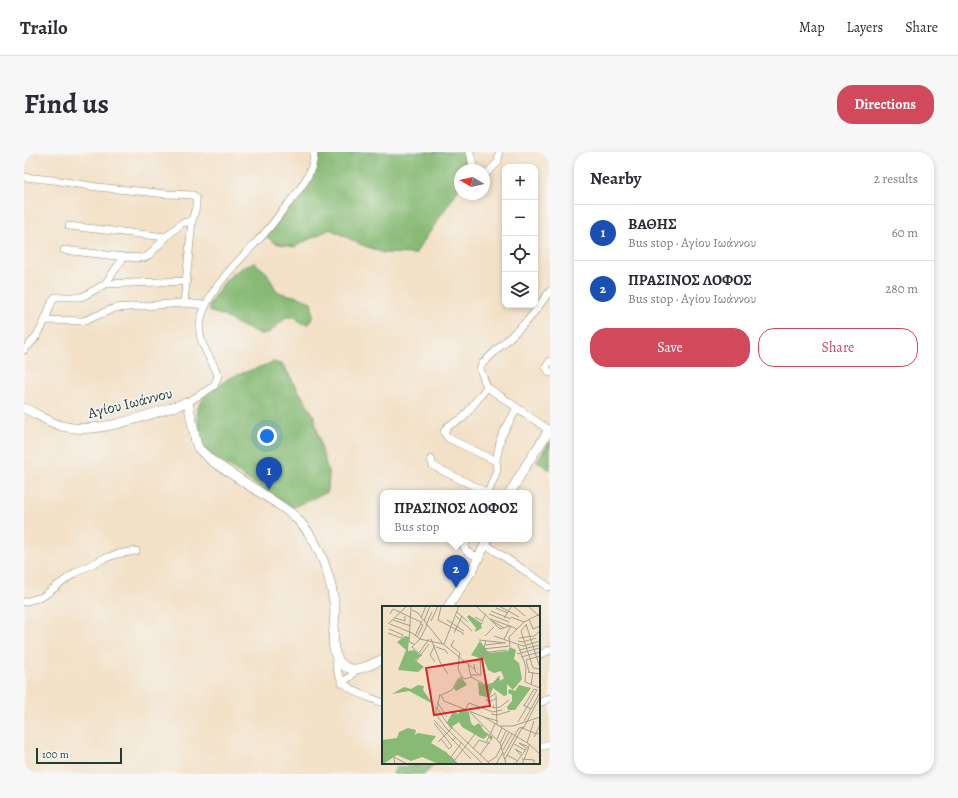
<!DOCTYPE html>
<html lang="en">
<head>
<meta charset="utf-8">
<style>
  :root { --surface:#fff; --page:#f7f7f7; --text:#2b2b33; --muted:#7c7c81; --line:#e1e1e2; --accent:#d1495b }
  body { margin:0; font-family:Alegreya,serif; background:var(--page); color:var(--text) }
  .controls { position:absolute; right:12px; top:12px; display:grid; overflow:hidden; border-radius:8px; box-shadow:0 2px 6px #0003 }
  .controls button { width:36px; height:36px; display:grid; place-items:center; padding:0; border:0; border-bottom:1px solid var(--line); background:var(--surface); color:var(--text); font:20px sans-serif }
  .compass { position:absolute; left:430px; top:12px; width:36px; height:36px; border-radius:50%; background:var(--surface); box-shadow:0 2px 6px #0003; rotate:279deg }
  .scale { position:absolute; left:12px; bottom:10px; width:86px; box-sizing:border-box; padding-left:4px; border:2px solid #1f3d34; border-top:0; font-size:11px; line-height:14px; white-space:nowrap; color:#1f3d34; -webkit-text-stroke:3px #f6f6f2; paint-order:stroke }
  .you { position:absolute; left:243px; top:284px; width:14px; height:14px; margin:-10px; border:3px solid #fff; border-radius:50%; background:#1a73e8; box-shadow:0 0 0 6px #1a73e833 }
  .badge { display:grid; place-items:center; width:26px; height:26px; border-radius:50%; background:var(--accent); color:#fff; font-size:13px; font-weight:700 }
  .pin { position:absolute; translate:-50% -33px; filter:drop-shadow(0 1px 2px #0008) }
  .pin::after { content:''; position:absolute; top:21px; width:14px; height:12px; background:inherit; clip-path:polygon(0 0,100% 0,50% 100%) }
  .popup { position:absolute; left:356px; top:338px; width:152px; height:52px; box-sizing:border-box; display:grid; place-content:center; border-radius:8px; background:var(--surface); filter:drop-shadow(0 1px 3px #0005); font-size:13px; white-space:nowrap; color:var(--muted) }
  .popup b { font-size:15px; color:var(--text) }
  .popup::after { content:''; position:absolute; left:50%; top:100%; margin-left:-8px; border:8px solid transparent; border-top-color:var(--surface) }
  .list { margin:0; padding:0; list-style:none }
  h2 { display:flex; justify-content:space-between; align-items:center; height:52px; margin:0; padding:0 16px; font-size:17px }
  h2 small { font-size:13px; font-weight:400; color:var(--muted) }
  .list li { display:grid; grid-template-columns:26px 1fr auto; gap:12px; align-items:center; box-sizing:border-box; height:56px; padding:0 16px; border-top:1px solid var(--line) }
  .list b { display:block; font-size:15px; white-space:nowrap }
  .list p { margin:0; font-size:13px; white-space:nowrap; color:var(--muted) }
  .list em { font-size:13px; font-style:normal; color:var(--muted) }
  .actions { display:flex; gap:8px; padding:12px 16px }
  .actions a { flex:1; padding:9px 0; border:1px solid var(--accent); border-radius:16px; text-align:center; font-size:14px; color:var(--accent) }
  .actions .main { background:var(--accent); color:#fff }
  .icon { flex:none; width:22px; height:22px; fill:none; stroke:currentColor; stroke-width:2; stroke-linecap:round; stroke-linejoin:round }
  .map { position:relative; flex:none; width:526px; height:622px; overflow:hidden; border-radius:16px }
  header { display:flex; align-items:center; gap:24px; box-sizing:border-box; height:56px; padding:0 20px; background:var(--surface); border-bottom:1px solid var(--line) }
  header strong { font-size:19px }
  nav { display:flex; gap:22px; margin-inline-start:auto; font-size:14px }
  .intro { display:flex; align-items:center; justify-content:space-between; box-sizing:border-box; height:96px; padding:0 24px }
  h1 { margin:0; font-size:28px }
  .button { padding:10px 18px; border-radius:16px; background:var(--accent); color:#fff; font-size:14px; font-weight:700 }
  main { display:flex; gap:24px; padding:0 24px }
  aside { flex:1; background:var(--surface); border-radius:16px; box-shadow:0 2px 6px #0003 }
  .map>svg:first-child { display:block }
  .forest { fill:#87ba74; stroke:#537c54 }
  .lines { fill:none; stroke-linecap:round; stroke-linejoin:round }
  .minor-casing { stroke:#898f7e; stroke-width:8 }
  .tertiary-casing { stroke:#898f7e; stroke-width:10 }
  .minor { stroke:#fff; stroke-width:7 }
  .tertiary { stroke:#fff; stroke-width:9 }
  .labels { text-anchor:middle; stroke-width:3; stroke-linejoin:round; paint-order:stroke }
  .street-label { font-size:15px; fill:#1f3d34; stroke:#f6f6f2 }
  .inset-road { fill:none; stroke:#9e9f8c; stroke-width:1 }
  .view { fill:#d62828; fill-opacity:0.15; stroke:#d62828; stroke-width:2 }
  .inset-edge { fill:none; stroke:#1f3d34; stroke-width:2 }
</style>
</head>
<body>
<header>
<strong>Trailo</strong>
<nav><a>Map</a><a>Layers</a><a>Share</a></nav>
</header>
<div class="intro"><h1>Find us</h1><a class="button">Directions</a></div>
<main>
<div class="map">
<svg width="526" height="622" viewBox="0 0 526 622">
  <rect width="100%" height="100%" fill="#f6f6f2"/>
  <filter id="ink" filterUnits="userSpaceOnUse"><feTurbulence type="fractalNoise" baseFrequency=".025" numOctaves="2"/><feDisplacementMap in="SourceGraphic" scale="8" xChannelSelector="R" yChannelSelector="G"/><feConvolveMatrix kernelMatrix="1 2 1 2 8 2 1 2 1" color-interpolation-filters="sRGB"/></filter>
  <filter id="wash" filterUnits="userSpaceOnUse"><feTurbulence type="fractalNoise" baseFrequency=".012" numOctaves="4" result="noise"/><feDisplacementMap in="SourceGraphic" scale="16" xChannelSelector="R" yChannelSelector="G"/><feGaussianBlur stdDeviation="0.9" result="paint"/><feColorMatrix in="noise" values="0 0 0 0 0 0 0 0 0 0 0 0 0 0 0 0 0 1.4 0 .05"/><feComposite in="paint" operator="in"/></filter>
  <g filter="url(#wash)">
    <rect width="100%" height="100%" fill="#f3e1c7"/>
    <path class="forest" d="M295,0H438L444,18H436V35L391,102L359,101L336,92L306,77L270,95L251,91L243,85L287,26Z
      M230,110L243,121L252,138L257,141L274,145L287,150L289,164L285,172L277,171L271,165H262L245,181L237,182L215,173L198,163L186,160L185,154C198,131 204,122 230,110Z
      M250,210L259,213L290,264L298,299L305,322L304,340L269,355L258,350L184,301L176,286L173,257L180,245L205,226Z
      M526,289V318L513,309Z
      M410,612L401,622H369L372,616Z"/>
  </g>
  <g filter="url(#ink)">
    <g class="lines">
      <defs>
        <path id="minor" d="M446,0L450,18
          M460,24L474,10L475,0
          M0,25L29,28L73,35L144,42L169,43L172,46V55L168,69L160,151
          M45,74L142,85
          M40,98L100,105L120,106L125,103L142,85L158,71L168,69
          M81,132L163,129
          M22,168L60,169L91,156L160,151L181,153
          M0,198C10,189 17,179 22,166C25,159 26,151 31,145H58L81,132L100,105
          M526,209L522,215L526,221
          M463,235L439,266L424,274L420,280L424,286L472,309
          M164,250L190,234L194,224C190,210 178,198 176,182C172,146 218,106 240,82C249,72 256,61 265,51C277,36 290,20 290,0
          M525,278L463,235L456,217L458,212L505,167L526,139
          M407,307L409,314L464,341
          M464,341L473,318L472,309L477,285L493,256
          M444,387L440,395L442,399L455,406
          M461,392L525,435
          M0,450L18,445L52,420L79,407L93,402L112,399
          M515,503L526,498
          M312,505C310,536 335,541 359,551
          M318,531L327,524L332,517
          M515,551L526,546
          M515,595L526,592"/>
        <path id="tertiary" d="M0,256C14,262 26,272 42,275C77,282 130,261 164,250L172,290L174,296L188,309C203,319 218,329 234,339C246,347 258,354 269,363C293,385 305,418 310,450C314,468 303,493 315,509C326,525 346,513 359,507
          M486,341L501,315L526,277
          M424,455L450,415L464,387"/>
      </defs>
      <use href="#minor" class="minor-casing"/>
      <use href="#tertiary" class="tertiary-casing"/>
      <use href="#minor" class="minor"/>
      <use href="#tertiary" class="tertiary"/>
    </g>
  </g>
  <g class="labels">
    <g class="street-label">
      <text transform="translate(106 251) rotate(-14)" y="5">Αγίου Ιωάννου</text>
    </g>
  </g>
  <g transform="translate(358 454)">
    <rect width="158" height="158" fill="#f3e1c7"/>
    <path d="M87,9L99,17L102,15L99,19L100,22L93,26L94,22L85,11ZM23,30L27,31L26,45L32,44L39,50L33,54L42,61L36,66L16,64L24,44L15,36ZM98,35L107,47L126,45L128,41L134,44L132,53L137,57L140,73L131,84L125,78V89L122,90L111,82L107,92L97,89L96,76L102,79L110,78L117,70L118,75L122,72L119,65L112,67L106,64L102,54L89,49ZM80,72L85,79L74,85L72,82L76,74ZM36,79L42,80L41,84L51,98L27,85L10,88L22,81L29,83ZM137,79L149,82L133,104H126L125,101L130,95V89L126,87L127,83L133,85ZM80,103L87,106L89,117L92,120L97,117L102,125L111,131L109,135L106,129L102,133L99,132L80,121L77,116L68,122L65,116L71,106L76,108ZM26,122L34,124L33,129L36,127L54,130L49,137L64,146L76,158H57L40,151L29,155L15,149L1,158L0,134L15,132L17,126Z" fill="#87ba74"/>
    <path class="inset-road" d="M29,0L27,36L32,38M94,0L118,23L128,20L135,23L142,16L158,8M117,0L137,11M131,0L143,10M146,0L158,11M59,1L56,14L81,27V29M114,2L126,7M30,4L36,7L60,37M109,5L129,13M75,6L86,16M8,8L11,3L39,16M107,8L127,16M74,10L90,25M93,11L100,15L104,8M129,11L142,16M13,12L23,15V10M39,12L44,0M122,12L130,0M108,13L128,20M147,13L151,23L158,20M11,14L29,20M65,14L82,25M42,15L48,0M49,15L56,0M110,15L122,22M6,18L25,0M8,18L30,27L38,33L61,38L92,63M144,18L158,62M44,19L50,6M144,19L139,25L151,62L158,63M6,27L19,32L21,29L7,23M72,27L80,10M33,30L40,15M103,30L112,21M112,30L141,40L158,35M35,31L41,19L39,18M137,32L152,30L158,25M38,33L30,41L40,50M38,33L45,19M49,33L58,56L66,68M122,33L129,20M72,34L69,40L78,47L77,51M97,34L124,37M104,35L100,47L125,44M136,35L141,36L154,32M62,38L77,0M53,39L48,49L53,56M103,39L121,37M136,39L144,61L143,76L158,82M54,41L63,44L66,48M101,43L128,40L127,31L135,23M137,44L158,39M37,47L47,33M135,48L158,42M77,51L76,63L80,71L76,73L70,84L59,89L62,95L102,111L147,138L158,148M139,51L158,46M34,55L47,38M86,57L89,71M92,58L93,65L97,69M146,66L158,68M147,66L144,54L158,50M89,69H99L98,52L108,46M80,71L83,73L89,71L104,79L112,77L118,70M149,79L151,67M114,87L104,94L107,96L115,92M58,88L55,102L65,117L108,158M114,89L115,119M55,96L65,111M112,99L111,102L118,101L127,94M141,99L149,103L158,86M142,100L152,83L155,84M54,101V108L64,122L101,158M83,104L87,97L111,106L120,104M88,106L118,137L124,158M109,108L115,109L128,105M102,111L116,115M52,114L71,134L74,131M142,115L150,101M136,116L155,84M52,117L70,140L67,143L59,133M118,120H131L158,111M141,123L158,91M152,131L158,119M115,133L120,122M71,134L89,153M56,136L71,121M104,137L113,118M118,137L124,125M145,137L152,115M132,138L143,144M144,142L137,137L145,140M91,143L97,134L108,138M121,144L130,128M98,149L108,135M122,149L137,122L142,121M125,149L136,155M139,149L133,143L140,147M123,153L140,122L155,128L158,127M140,153L152,154V158M72,155L100,119M106,156L114,151L127,126M13,158L12,151L25,158M76,158L69,151L80,136M114,158L121,146M133,158L148,138M140,158L147,141"/>
    <path class="view" d="M100,53L108,100L52,109L44,62Z"/>
    <rect width="158" height="158" class="inset-edge"/>
  </g>
</svg>
<div class="controls">
<button>+</button>
<button>−</button>
<button><svg class="icon" aria-label="locate" viewBox="0 0 24 24"><circle cx="12" cy="12" r="6"/><path d="M12 2v4M12 18v4M2 12h4M18 12h4"/></svg></button>
<button><svg class="icon" aria-label="layers" viewBox="0 0 24 24"><path d="M12 4l9 5-9 5-9-5zM3 14l9 5 9-5"/></svg></button>
</div>
<svg class="compass" viewBox="-18 -18 36 36"><path d="M0-13l5 13h-10z" fill="#e53935"/><path d="M0 13l5-13h-10z" fill="#7c7c81"/></svg>
<div class="scale">100 m</div>
<div class="you"></div>
<div class="pin badge" style="left:245px;top:338px;background:#1a4fb4">1</div>
<div class="pin badge" style="left:432px;top:436px;background:#1a4fb4">2</div>
<div class="popup"><b>ΠΡΑΣΙΝΟΣ ΛΟΦΟΣ</b>Bus stop</div>
</div>
<aside>
<h2>Nearby<small>2 results</small></h2>
<ul class="list">
<li><span class="badge" style="background:#1a4fb4">1</span><div><b>ΒΑΘΗΣ</b><p>Bus stop · Αγίου Ιωάννου</p></div><em>60 m</em></li>
<li><span class="badge" style="background:#1a4fb4">2</span><div><b>ΠΡΑΣΙΝΟΣ ΛΟΦΟΣ</b><p>Bus stop · Αγίου Ιωάννου</p></div><em>280 m</em></li>
</ul>
<div class="actions"><a class="main">Save</a><a>Share</a></div>
</aside>
</main>
</body>
</html>
